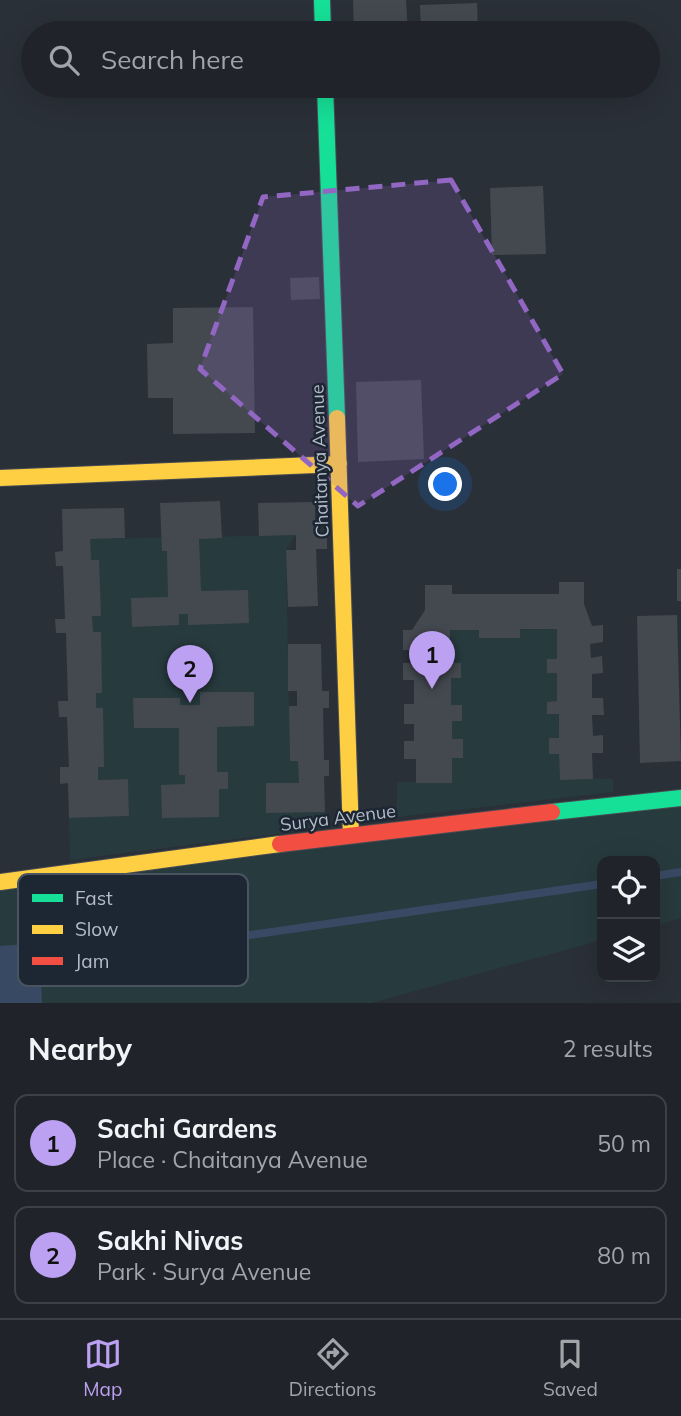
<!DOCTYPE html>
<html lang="en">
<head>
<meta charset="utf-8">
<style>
  :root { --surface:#20242a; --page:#282c32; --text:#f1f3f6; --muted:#a2a4a8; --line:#3d4147; --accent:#bca0f2 }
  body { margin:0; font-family:Mulish,sans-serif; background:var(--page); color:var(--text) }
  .controls { position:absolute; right:21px; bottom:21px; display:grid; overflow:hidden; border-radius:14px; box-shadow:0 7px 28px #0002 }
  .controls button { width:63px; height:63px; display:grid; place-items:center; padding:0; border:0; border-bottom:2px solid var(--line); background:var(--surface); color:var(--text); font:35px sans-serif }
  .you { position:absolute; left:446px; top:485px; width:24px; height:24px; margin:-18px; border:5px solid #fff; border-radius:50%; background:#1a73e8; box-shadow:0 0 0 10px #1a73e833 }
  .badge { display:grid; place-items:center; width:46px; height:46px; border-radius:50%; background:var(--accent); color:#111; font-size:23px; font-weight:700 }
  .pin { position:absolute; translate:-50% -58px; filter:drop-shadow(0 2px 4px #0008) }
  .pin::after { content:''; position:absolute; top:37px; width:24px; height:21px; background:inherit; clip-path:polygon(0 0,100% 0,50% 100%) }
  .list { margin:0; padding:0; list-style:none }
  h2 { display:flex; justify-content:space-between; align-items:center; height:91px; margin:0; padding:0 28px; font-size:30px }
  h2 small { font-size:23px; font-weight:400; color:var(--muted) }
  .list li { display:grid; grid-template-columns:46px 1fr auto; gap:21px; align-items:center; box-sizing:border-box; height:98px; margin:0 14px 14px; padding:0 14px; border:2px solid var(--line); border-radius:14px }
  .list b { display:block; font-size:26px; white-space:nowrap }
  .list p { margin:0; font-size:23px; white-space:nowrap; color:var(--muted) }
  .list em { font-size:23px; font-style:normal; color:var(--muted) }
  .icon { flex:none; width:38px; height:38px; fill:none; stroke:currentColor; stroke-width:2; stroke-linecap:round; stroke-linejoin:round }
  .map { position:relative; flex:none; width:681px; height:1003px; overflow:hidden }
  .search { position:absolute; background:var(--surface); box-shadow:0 7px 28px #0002; left:21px; right:21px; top:21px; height:77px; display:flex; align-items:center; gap:18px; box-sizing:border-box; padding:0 24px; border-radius:38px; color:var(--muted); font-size:26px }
  .sheet { height:315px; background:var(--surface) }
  nav { display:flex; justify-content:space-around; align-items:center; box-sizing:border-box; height:98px; border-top:2px solid var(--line); background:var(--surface); font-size:19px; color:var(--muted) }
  nav a { display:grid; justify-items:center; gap:4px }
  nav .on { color:var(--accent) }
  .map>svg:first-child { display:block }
  .green { fill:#273a3e }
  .water { fill:#384963 }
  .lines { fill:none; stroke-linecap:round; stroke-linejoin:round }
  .stream { stroke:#384963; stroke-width:8 }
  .building { fill:#444950 }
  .fast-casing { stroke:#484c53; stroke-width:18 }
  .slow-casing { stroke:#484c53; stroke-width:18 }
  .jam-casing { stroke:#484c53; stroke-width:18 }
  .fast { stroke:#16e098; stroke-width:16 }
  .slow { stroke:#ffcf43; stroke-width:16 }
  .jam { stroke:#f24e42; stroke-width:16 }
  .marked { fill:#9266c3; fill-opacity:0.2; stroke:#9266c3; stroke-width:5; stroke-dasharray:14 9; stroke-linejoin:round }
  .labels { text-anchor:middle; stroke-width:5; stroke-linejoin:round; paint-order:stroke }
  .street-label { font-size:18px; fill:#b4bcc9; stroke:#1d2633 }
  .key { fill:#1d2633; stroke:#4a5360; stroke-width:2 }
  .key-label { font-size:19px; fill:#b4bcc9 }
</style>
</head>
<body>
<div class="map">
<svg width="681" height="1003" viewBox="0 0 681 1003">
  <rect width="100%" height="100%" fill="#2a3038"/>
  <path class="green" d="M296,535L286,550L290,761H298L299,783H266V812H325L323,828L70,860L69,818L129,816L128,779L90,780V539Z
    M557,629L560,779H613V792L397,817V782H452L450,630Z
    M681,798V918L655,926V861H602V940L371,1003H0V882Z"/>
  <path class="water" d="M40,943L42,1003H0V946Z"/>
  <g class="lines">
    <path class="stream" d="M655,876L681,872
      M30,967L602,884"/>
  </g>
  <path class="building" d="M353,0H406L408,33H354Z
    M477,3L478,33H421L420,5Z
    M543,186L546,254L492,255L490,188Z
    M319,277L320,299L291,300L290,278Z
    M253,307L255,433L173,434V398H148L147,344L173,343V308Z
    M421,380L424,459L358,462L356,382Z
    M220,501L222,538L199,539L201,591L248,590L249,623L188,625V614H179V625L132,627L131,598L168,597L167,551H162L160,503Z
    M315,502V533H327V549H316L318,606L288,607L286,550H296V535L259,536L258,503Z
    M124,508L125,538L90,539L91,560H99L101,616H92L93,632H101L102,693H96V708H103L104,767H98V780L128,779L129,816L69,818L68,783L60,784V767H69L67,717H59L58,701H68L66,633H56L55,619H65L63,566H56L55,552L63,551L62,509Z
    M677,569H681V601H677Z
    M559,582H584V604L592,626L603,625V642L590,644L591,658L602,656L603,673L592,674V698H603L604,715H592L593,736L603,735V753H592L593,779L560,780L559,754H549V738H559V714H547V702L557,701V673H547V659H557V629H520V638H479V630H450V663H461V678H451V705H462V721H452V739H463V758H452V783H416V759H404V741H414V724H404V704H414V680H403V663H414V650H403V630H412L425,610V585H452V594H559Z
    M677,615L681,761L640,763L637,616Z
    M288,644H321L322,691H329V708H323L324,760H329V776H324L325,812L266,813V783H299L298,761H290L289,706H297V691H288Z
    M200,692H254V726L217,727V772H228V789H219V817L162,818L161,785L185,784V775H179V728H134L133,698H180V705H200Z"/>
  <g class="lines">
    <defs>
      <path id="fast" d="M322,0L323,33
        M325,86L337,418
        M552,812L681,798"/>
      <path id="slow" d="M337,418L351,835
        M0,478L339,464
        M0,882L280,844"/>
      <path id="jam" d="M280,844L552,812"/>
    </defs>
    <use href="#fast" class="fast-casing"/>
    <use href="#slow" class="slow-casing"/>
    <use href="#jam" class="jam-casing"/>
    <use href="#fast" class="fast"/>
    <use href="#slow" class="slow"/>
    <use href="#jam" class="jam"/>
  </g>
  <path class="marked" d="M451,180L563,374L358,506L200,369L263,197Z"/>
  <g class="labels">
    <g class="street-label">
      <text transform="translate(320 461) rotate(-92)" y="6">Chaitanya Avenue</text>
      <text transform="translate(338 818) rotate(-7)" y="6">Surya Avenue</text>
    </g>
  </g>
  <rect x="18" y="874" width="230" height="112" rx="10" class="key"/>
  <rect x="32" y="894" width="31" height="8" fill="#16e098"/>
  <rect x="32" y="925" width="31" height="9" fill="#ffcf43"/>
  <rect x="32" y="957" width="31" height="8" fill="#f24e42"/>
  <g class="key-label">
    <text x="75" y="905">Fast</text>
    <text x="75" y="936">Slow</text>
    <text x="75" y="968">Jam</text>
  </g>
</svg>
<div class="controls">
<button><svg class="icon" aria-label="locate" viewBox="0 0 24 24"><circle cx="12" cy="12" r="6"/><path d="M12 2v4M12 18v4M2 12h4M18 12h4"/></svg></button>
<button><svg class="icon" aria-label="layers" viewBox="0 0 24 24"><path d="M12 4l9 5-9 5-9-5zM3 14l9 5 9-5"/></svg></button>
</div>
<div class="you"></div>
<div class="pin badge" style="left:432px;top:689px">1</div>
<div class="pin badge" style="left:190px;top:703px">2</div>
<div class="search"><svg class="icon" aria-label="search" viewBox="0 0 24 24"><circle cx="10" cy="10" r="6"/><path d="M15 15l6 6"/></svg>Search here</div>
</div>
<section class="sheet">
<h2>Nearby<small>2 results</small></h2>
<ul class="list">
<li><span class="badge">1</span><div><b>Sachi Gardens</b><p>Place · Chaitanya Avenue</p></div><em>50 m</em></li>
<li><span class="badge">2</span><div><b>Sakhi Nivas</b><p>Park · Surya Avenue</p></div><em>80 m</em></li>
</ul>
</section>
<nav>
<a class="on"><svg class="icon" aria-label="map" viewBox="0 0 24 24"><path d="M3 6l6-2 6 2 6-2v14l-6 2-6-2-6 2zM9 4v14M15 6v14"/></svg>Map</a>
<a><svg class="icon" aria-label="directions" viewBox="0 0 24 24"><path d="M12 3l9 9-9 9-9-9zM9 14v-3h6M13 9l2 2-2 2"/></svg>Directions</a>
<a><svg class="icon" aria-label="saved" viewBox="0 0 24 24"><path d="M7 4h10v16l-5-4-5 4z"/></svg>Saved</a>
</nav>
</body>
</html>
